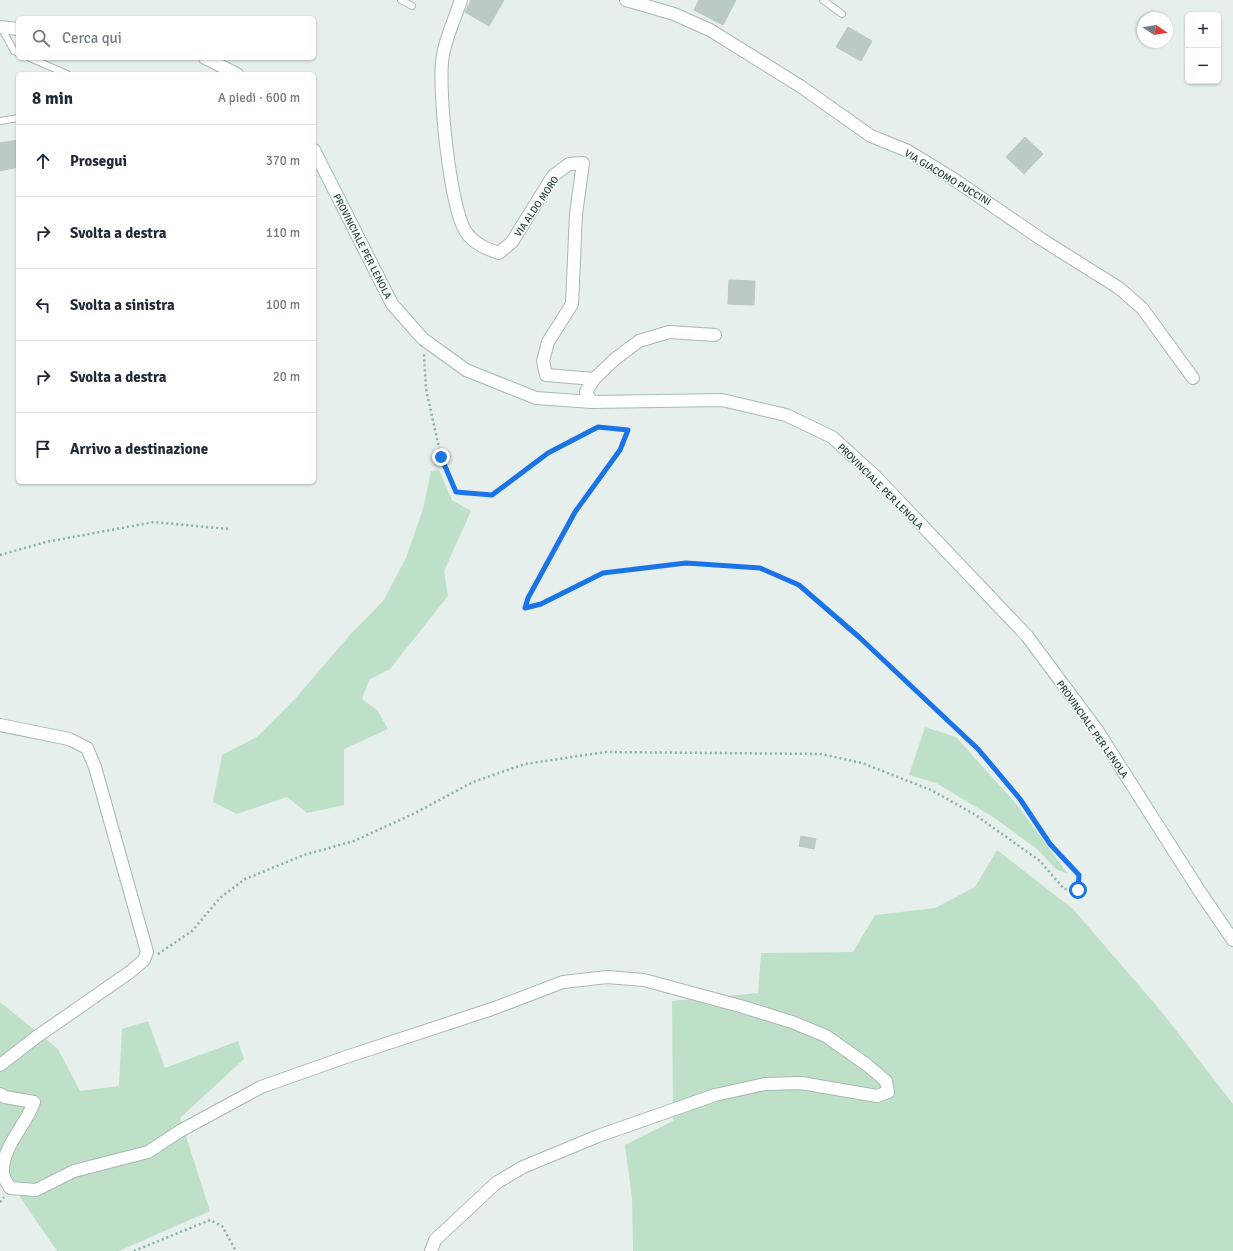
<!DOCTYPE html>
<html lang="it">
<head>
<meta charset="utf-8">
<style>
  :root { --surface:#fff; --page:#f6f6f7; --text:#1f2937; --muted:#747a83; --line:#e0e1e3 }
  body { margin:0; font-family:Signika,sans-serif; background:var(--page); color:var(--text) }
  .controls { position:absolute; right:12px; top:12px; display:grid; overflow:hidden; border-radius:6px; box-shadow:0 1px 3px #0004 }
  .controls button { width:36px; height:36px; display:grid; place-items:center; padding:0; border:0; border-bottom:1px solid var(--line); background:var(--surface); color:var(--text); font:20px sans-serif }
  .compass { position:absolute; left:1137px; top:12px; width:36px; height:36px; border-radius:50%; background:var(--surface); box-shadow:0 1px 3px #0004; rotate:102deg }
  .stop { position:absolute; width:12px; height:12px; margin:-9px; border:3px solid #1a73e8; border-radius:50%; background:#fff }
  .stop.end { background:#1a73e8; border-color:#fff; box-shadow:0 1px 4px #0008 }
  .list { margin:0; padding:0; list-style:none }
  h2 { display:flex; justify-content:space-between; align-items:center; height:52px; margin:0; padding:0 16px; font-size:17px }
  h2 small { font-size:13px; font-weight:400; color:var(--muted) }
  .list li { display:grid; grid-template-columns:26px 1fr auto; gap:12px; align-items:center; box-sizing:border-box; height:72px; padding:0 16px; border-top:1px solid var(--line) }
  .list b { display:block; font-size:15px; white-space:nowrap }
  .list em { font-size:13px; font-style:normal; color:var(--muted) }
  .icon { flex:none; width:22px; height:22px; fill:none; stroke:currentColor; stroke-width:2; stroke-linecap:round; stroke-linejoin:round }
  .map { position:relative; flex:none; width:1233px; height:1251px; overflow:hidden }
  .search { position:absolute; background:var(--surface); box-shadow:0 1px 3px #0004; left:16px; top:16px; width:300px; height:44px; display:flex; align-items:center; gap:10px; box-sizing:border-box; padding:0 14px; border-radius:6px; color:var(--muted); font-size:15px }
  .panel { position:absolute; background:var(--surface); box-shadow:0 1px 3px #0004; left:16px; top:72px; width:300px; height:412px; border-radius:6px }
  .map>svg:first-child { display:block }
  .green { fill:#bfe0c8 }
  .building { fill:#bbcac4; stroke:#b8c9c2 }
  .lines { fill:none; stroke-linecap:round; stroke-linejoin:round }
  .lane-casing { stroke:#a8b8b2; stroke-width:8 }
  .street-casing { stroke:#a8b8b2; stroke-width:14 }
  .secondary-casing { stroke:#a4bbb3; stroke-width:14 }
  .path { stroke:#86b3a5; stroke-width:2.5; stroke-dasharray:2 3; stroke-linecap:butt }
  .lane { stroke:#fff; stroke-width:6 }
  .street { stroke:#fff; stroke-width:12 }
  .secondary { stroke:#fff; stroke-width:12 }
  .route { stroke:#1a73e8; stroke-width:5 }
  .labels { text-anchor:middle; stroke-width:3; stroke-linejoin:round; paint-order:stroke }
  .street-label { font-size:10px; fill:#24423a; stroke:#f7fbf9 }
</style>
</head>
<body>
<div class="map">
<svg width="1233" height="1251" viewBox="0 0 1233 1251">
  <rect width="100%" height="100%" fill="#e6efeb"/>
  <path class="green" d="M439,470L452,500L471,511L444,571L448,596L390,669L369,680L362,699L377,710L388,729L344,749V805L307,813L287,797L237,814L213,802L222,755L257,737L294,700L349,636L383,601L406,558L423,509L431,471Z
    M925,727L956,737L1018,806L1068,874L1056,869L1037,849L993,817L936,783L909,775Z
    M997,850L1073,909L1161,1011L1233,1104V1251H633L632,1199L625,1145L673,1121L672,1001L758,993L761,953L853,952L875,915L935,908L975,887Z
    M0,1002L58,1049L80,1091L119,1086L122,1029L148,1021L165,1068L238,1041L244,1059L180,1118L210,1211L119,1251H57L0,1168Z"/>
  <path class="building" d="M471,0H504L489,26L465,12Z
    M699,0H736L723,25L694,10Z
    M848,27L872,41L861,61L836,47Z
    M1025,137L1043,154L1024,174L1006,157Z
    M18,140V167L0,171V143Z
    M729,280L755,281L754,305L728,304Z
    M801,836L816,839L814,849L799,846Z"/>
  <g class="lines">
    <defs>
      <path id="lane" d="M401,0L412,6
        M823,0L842,14
        M1,27L14,51L18,53
        M30,58L67,74
        M0,121L18,118"/>
      <path id="street" d="M461,0C455,18 446,37 443,55C437,84 450,209 466,232C474,244 487,249 499,253L512,242L553,176L569,164L583,163L576,214L572,304L548,342L543,361L546,375L594,379
        M626,0L674,14L710,30L800,86L871,136L908,151L952,178L1041,239L1119,288L1142,308L1193,378
        M592,402L586,392L594,379L615,359L639,341L669,332L715,335
        M0,725L69,739L87,748L95,767L147,952L144,960L130,972L35,1038L0,1065
        M0,1094L5,1097L34,1102C26,1126 1,1147 3,1174C4,1179 8,1184 10,1188L36,1190L74,1171L148,1152L180,1131L261,1087L346,1057L492,1009L563,982L607,977L644,980L740,1006L792,1022L826,1036L867,1065L886,1081L888,1092L877,1096L801,1083L765,1084L715,1095L598,1136L523,1167L496,1183L435,1240L431,1251"/>
      <path id="secondary" d="M0,27L18,29
        M205,58L237,74
        M314,150L392,304L423,339L466,370L536,398L592,402L722,400L786,415L832,437L876,477L1027,636L1097,730L1200,892L1233,940"/>
    </defs>
    <use href="#lane" class="lane-casing"/>
    <use href="#street" class="street-casing"/>
    <use href="#secondary" class="secondary-casing"/>
    <path class="path" d="M0,555L46,542L154,522L228,529
      M158,954L192,931L220,898L245,879L304,855L354,841L415,813L473,782L525,764L606,752L821,754L862,763L931,790L974,814L1040,861L1064,889H1079V875L1050,844L1020,799L978,749L859,637L799,585L760,568L686,563L603,573L541,604L525,608L528,598L575,512L619,450L629,430L598,427L548,453L492,495L456,492L441,457L426,389L424,354
      M0,1202L4,1197
      M134,1251L210,1220L222,1226L236,1251"/>
    <use href="#lane" class="lane"/>
    <use href="#street" class="street"/>
    <use href="#secondary" class="secondary"/>
  </g>
  <g class="lines">
    <path class="route" d="M441,457L456,492L492,495L548,453L598,427L628,430L620,450L575,512L528,598L525,608L541,604L603,573L686,563L760,568L799,585L859,637L978,749L1020,799L1050,844L1079,875L1078,890"/>
  </g>
  <g class="labels">
    <g class="street-label">
      <text transform="translate(948 177) rotate(31)" y="4">VIA GIACOMO PUCCINI</text>
      <text transform="translate(536 206) rotate(-56)" y="4">VIA ALDO MORO</text>
      <text transform="translate(363 246) rotate(63)" y="4">PROVINCIALE PER LENOLA</text>
      <text transform="translate(881 486) rotate(45)" y="4">PROVINCIALE PER LENOLA</text>
      <text transform="translate(1093 729) rotate(55)" y="4">PROVINCIALE PER LENOLA</text>
    </g>
  </g>
</svg>
<div class="controls">
<button>+</button>
<button>−</button>
</div>
<svg class="compass" viewBox="-18 -18 36 36"><path d="M0-13l5 13h-10z" fill="#e53935"/><path d="M0 13l5-13h-10z" fill="#747a83"/></svg>
<div class="stop" style="left:1078px;top:890px"></div>
<div class="stop end" style="left:441px;top:457px"></div>
<div class="search"><svg class="icon" aria-label="search" viewBox="0 0 24 24"><circle cx="10" cy="10" r="6"/><path d="M15 15l6 6"/></svg>Cerca qui</div>
<section class="panel">
<h2>8 min<small>A piedi · 600 m</small></h2>
<ul class="list">
<li><svg class="icon" aria-label="ahead" viewBox="0 0 24 24"><path d="M12 20V5M6 11l6-6 6 6"/></svg><div><b>Prosegui</b></div><em>370 m</em></li>
<li><svg class="icon" aria-label="right" viewBox="0 0 24 24"><path d="M7 20v-9h11M14 6l5 5-5 5"/></svg><div><b>Svolta a destra</b></div><em>110 m</em></li>
<li><svg class="icon" aria-label="left" viewBox="0 0 24 24"><path d="M17 20v-9H6M10 6l-5 5 5 5"/></svg><div><b>Svolta a sinistra</b></div><em>100 m</em></li>
<li><svg class="icon" aria-label="right" viewBox="0 0 24 24"><path d="M7 20v-9h11M14 6l5 5-5 5"/></svg><div><b>Svolta a destra</b></div><em>20 m</em></li>
<li><svg class="icon" aria-label="arrive" viewBox="0 0 24 24"><path d="M6 21V4h12l-3 4 3 4H6"/></svg><div><b>Arrivo a destinazione</b></div></li>
</ul>
</section>
</div>
</body>
</html>
